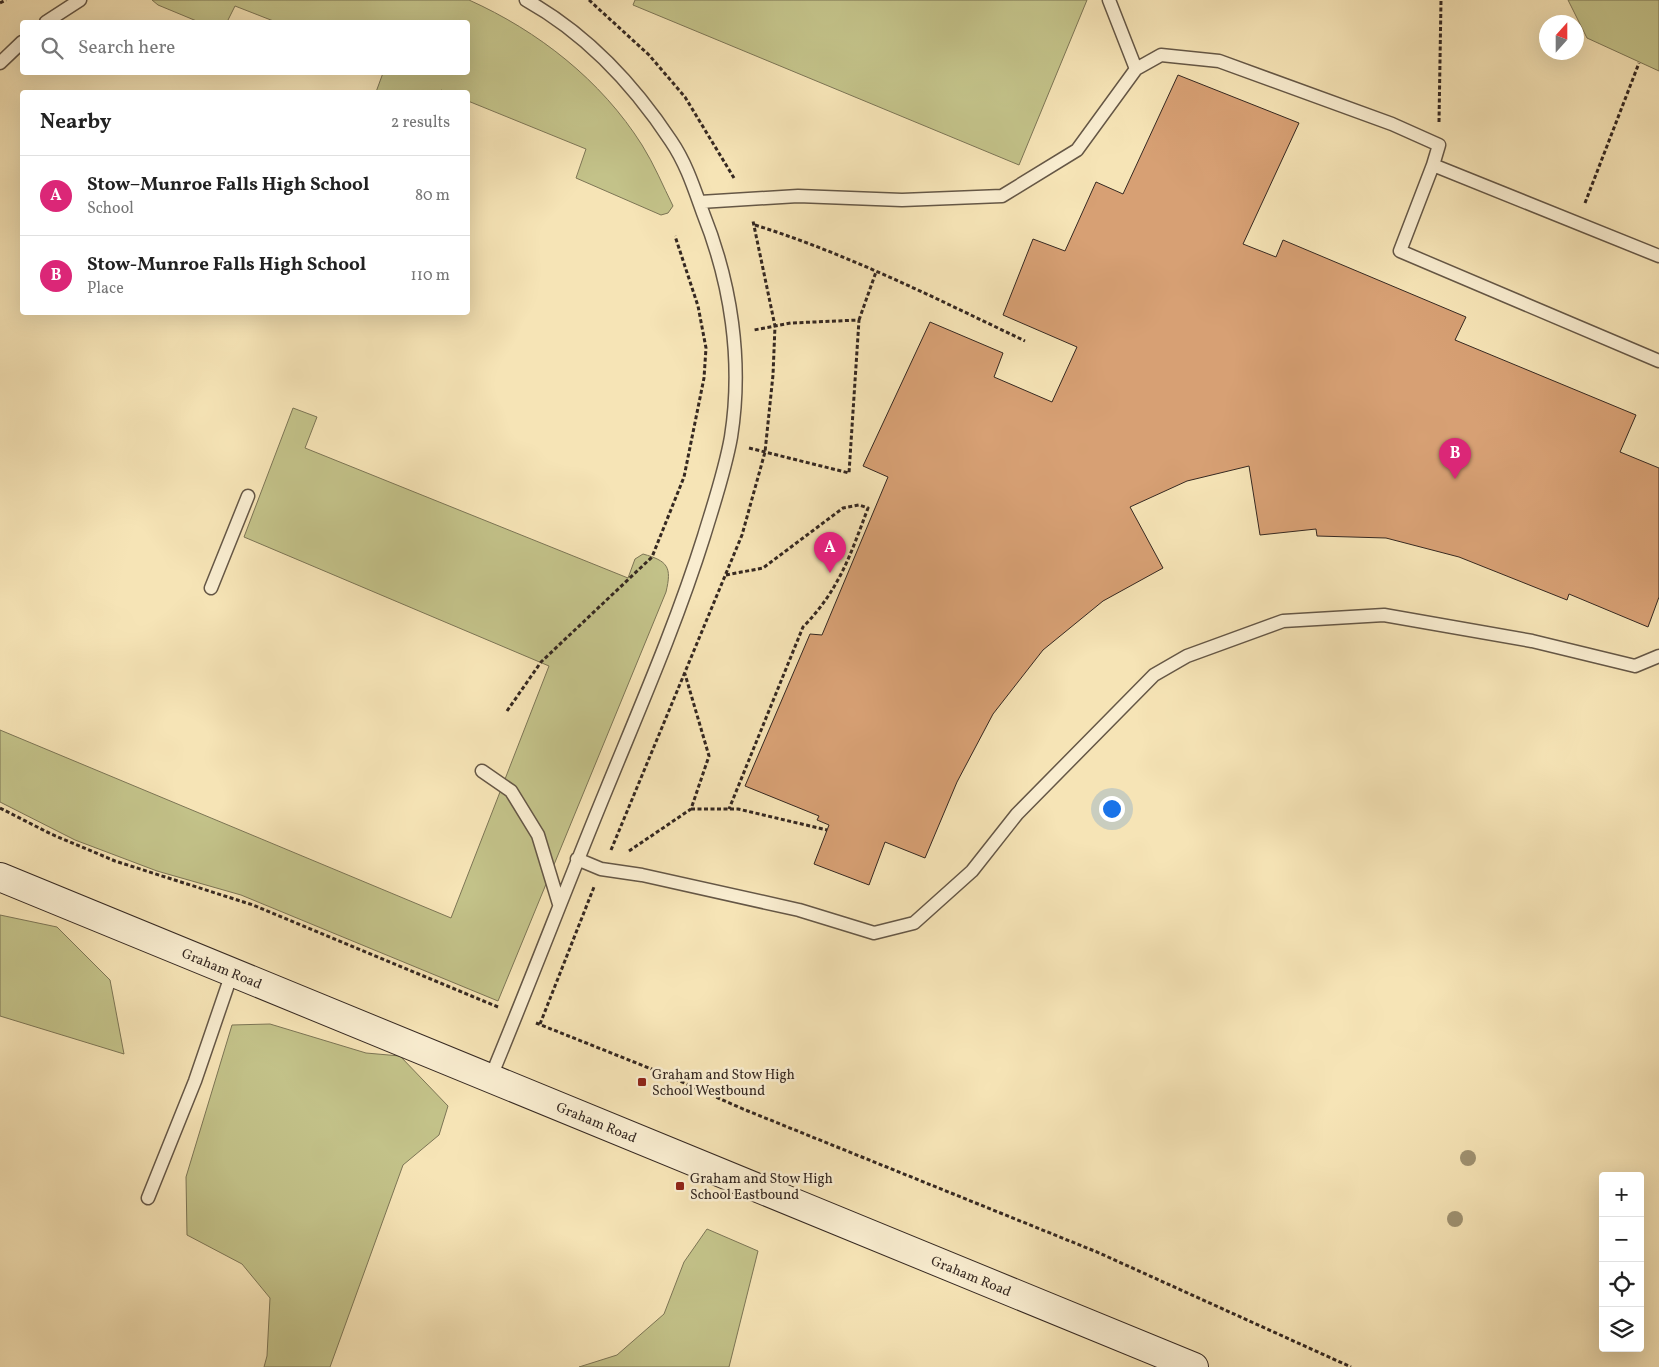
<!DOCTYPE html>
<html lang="en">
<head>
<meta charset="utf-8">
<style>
  :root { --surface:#fff; --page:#f6f6f6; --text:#222; --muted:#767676; --line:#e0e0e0; --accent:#db2777 }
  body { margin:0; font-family:Vollkorn,serif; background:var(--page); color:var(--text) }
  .controls { position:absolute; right:15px; bottom:15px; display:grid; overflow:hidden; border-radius:5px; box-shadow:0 5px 20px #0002 }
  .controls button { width:45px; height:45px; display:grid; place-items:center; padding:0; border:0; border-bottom:1px solid var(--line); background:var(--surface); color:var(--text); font:25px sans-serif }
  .compass { position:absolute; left:1539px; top:15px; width:45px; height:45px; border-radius:50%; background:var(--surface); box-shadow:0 5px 20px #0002; rotate:21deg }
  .you { position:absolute; left:1111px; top:808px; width:18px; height:18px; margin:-12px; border:4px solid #fff; border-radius:50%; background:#1a73e8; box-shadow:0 0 0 8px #1a73e833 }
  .badge { display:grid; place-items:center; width:32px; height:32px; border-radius:50%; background:var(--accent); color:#fff; font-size:16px; font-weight:700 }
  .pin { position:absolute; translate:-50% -41px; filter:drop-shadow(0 1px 2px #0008) }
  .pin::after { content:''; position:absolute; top:26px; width:18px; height:15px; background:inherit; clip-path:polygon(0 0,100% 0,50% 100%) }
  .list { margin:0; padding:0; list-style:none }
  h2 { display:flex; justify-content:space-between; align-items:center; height:65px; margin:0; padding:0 20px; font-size:21px }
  h2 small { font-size:16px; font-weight:400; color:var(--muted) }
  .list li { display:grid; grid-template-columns:32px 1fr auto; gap:15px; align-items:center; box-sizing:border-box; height:80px; padding:0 20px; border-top:1px solid var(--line) }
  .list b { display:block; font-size:19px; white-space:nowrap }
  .list p { margin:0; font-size:16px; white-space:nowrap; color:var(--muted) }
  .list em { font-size:16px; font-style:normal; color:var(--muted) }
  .icon { flex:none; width:28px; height:28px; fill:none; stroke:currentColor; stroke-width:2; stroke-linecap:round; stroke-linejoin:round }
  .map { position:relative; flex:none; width:1659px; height:1367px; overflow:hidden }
  .search { position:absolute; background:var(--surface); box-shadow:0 5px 20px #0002; left:20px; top:20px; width:450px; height:55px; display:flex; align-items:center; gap:12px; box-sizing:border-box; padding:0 18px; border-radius:5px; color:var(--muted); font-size:19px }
  .panel { position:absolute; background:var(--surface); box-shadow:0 5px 20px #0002; left:20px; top:90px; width:450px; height:225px; border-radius:5px }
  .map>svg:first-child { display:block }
  .green { fill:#c3c289; stroke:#7c7555 }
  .building { fill:#d7a074; stroke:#352821 }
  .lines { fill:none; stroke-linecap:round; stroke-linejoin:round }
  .lane-casing { stroke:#655746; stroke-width:15 }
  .secondary-casing { stroke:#352821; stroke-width:30 }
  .path { stroke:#352821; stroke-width:3; stroke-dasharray:4 2.5; stroke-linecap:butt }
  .lane { stroke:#f9edd0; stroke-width:12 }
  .secondary { stroke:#f9edd0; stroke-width:28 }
  .tree { fill:#9f9272 }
  .poi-dot { fill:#8f2418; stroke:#f9edd0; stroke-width:2 }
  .labels { text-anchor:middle; stroke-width:5; stroke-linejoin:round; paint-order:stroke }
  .street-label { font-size:14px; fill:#352821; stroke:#f9edd0 }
  .poi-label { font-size:14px; fill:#352821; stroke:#f9edd0; text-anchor:start }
</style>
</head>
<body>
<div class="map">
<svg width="1659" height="1367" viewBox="0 0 1659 1367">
  <rect width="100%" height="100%" fill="#f6e4b6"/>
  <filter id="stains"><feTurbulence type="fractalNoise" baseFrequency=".004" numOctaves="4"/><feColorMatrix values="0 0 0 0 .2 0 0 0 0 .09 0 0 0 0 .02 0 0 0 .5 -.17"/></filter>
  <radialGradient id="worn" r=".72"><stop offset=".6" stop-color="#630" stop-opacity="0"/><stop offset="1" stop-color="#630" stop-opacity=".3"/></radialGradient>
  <path class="green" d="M152,0H469C538,31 601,80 642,145C654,164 663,186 673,206L668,213L661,215L576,178L586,149L468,101V92H447L441,90L440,92H376L383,73L468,72V22H276L235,6L227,22H199L158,5Z
    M635,0H1087L1019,165L633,5Z
    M1568,0H1659V71L1587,38Z
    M293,408L317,417L305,448L628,578L635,559L643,554C668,561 672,567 666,592L498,1001L241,895L157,871L75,840L0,802V730L451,918L549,666L244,537Z
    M0,915L57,927L110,980L124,1054L0,1016Z
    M270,1024L366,1053L400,1056L448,1106L439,1135L403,1165L330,1367H264L267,1356L270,1298L242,1264L187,1235L186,1177L232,1025Z
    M707,1229L758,1251L729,1367H579L617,1355L664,1314L684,1262Z"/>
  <path class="building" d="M1178,75L1299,123L1243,244L1276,257L1283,240L1466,317L1455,340L1636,415L1620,452L1659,468V597L1648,627L1569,594L1567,600L1459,557L1386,538L1317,536L1316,529L1260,535L1249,466L1187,481L1130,507L1163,568L1103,601L1043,650L993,714L957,782L925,858L885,842L869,885L814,864L829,825L817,820L819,816L745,786L810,634L822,635L888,477L863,466L930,322L1003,353L994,377L1052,402L1077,347L1003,315L1033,239L1065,251L1096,182L1123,194Z"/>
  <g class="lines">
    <defs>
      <path id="lane" d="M1109,0L1136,69
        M46,22L80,0
        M0,63L22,42
        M700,202L798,196L902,200L1002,196L1077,150L1136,69L1161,55L1219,61L1392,124L1439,145L1433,165
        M1659,256L1433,165L1400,251L1659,361
        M211,588L248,496
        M482,771L511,791L538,835L559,904
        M577,859L601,869L642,875L799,910L874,933L914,923L972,871L1017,814L1154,675L1187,656L1283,621L1384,615L1532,641L1635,666L1659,656
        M490,1079C530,983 567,885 607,788C641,705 677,622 704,536C714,503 725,471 731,437C743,361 731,283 703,213C694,188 686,163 671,141C634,85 585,33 526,0
        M148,1198L195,1081L232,973"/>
      <g id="secondary">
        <path id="s1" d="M0,877L1194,1367"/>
      </g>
    </defs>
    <use href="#lane" class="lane-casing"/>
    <use href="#secondary" class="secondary-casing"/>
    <path class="path" d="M589,0L649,55L685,97L734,178
      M0,3L6,0
      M1439,122L1441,0
      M1585,203L1639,63
      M755,225C848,254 937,299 1025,341
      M859,320L876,272
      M749,448L849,473L859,320L791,323L754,330
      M726,575L763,568L843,508L859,505L868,508C850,556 839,590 803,627L729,809
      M507,711L541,662L652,557L684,477L704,378L706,348L698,306L675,236
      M0,808L51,834L115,861L253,905L498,1007
      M691,809H738L827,830
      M611,850L742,535L765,452L773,375L775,326L753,221
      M629,851L691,809L709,756L685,674
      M536,1023L664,1074L743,1109L1097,1252L1351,1367
      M540,1024L594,887"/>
    <use href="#lane" class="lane"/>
    <use href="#secondary" class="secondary"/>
  </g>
  <g class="tree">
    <circle cx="1468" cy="1158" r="8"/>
    <circle cx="1455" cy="1219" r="8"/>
  </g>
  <g class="poi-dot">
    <rect x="637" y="1077" width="10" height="10" rx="2.5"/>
    <rect x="675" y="1181" width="10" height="10" rx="2.5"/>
  </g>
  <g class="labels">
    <g class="street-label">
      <text dy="5" stroke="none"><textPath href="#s1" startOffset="240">Graham Road</textPath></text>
      <text dy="5" stroke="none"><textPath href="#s1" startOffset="645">Graham Road</textPath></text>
      <text dy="5" stroke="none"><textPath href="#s1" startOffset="1050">Graham Road</textPath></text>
    </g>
    <g class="poi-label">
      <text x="652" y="1079">Graham and Stow High<tspan x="652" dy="16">School Westbound</tspan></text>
      <text x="690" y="1183">Graham and Stow High<tspan x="690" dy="16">School Eastbound</tspan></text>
    </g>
  </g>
  <rect width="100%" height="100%" filter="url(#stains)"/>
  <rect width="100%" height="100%" fill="url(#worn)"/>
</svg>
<div class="controls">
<button>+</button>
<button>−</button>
<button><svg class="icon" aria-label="locate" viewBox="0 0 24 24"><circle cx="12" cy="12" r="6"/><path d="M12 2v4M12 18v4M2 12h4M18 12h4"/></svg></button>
<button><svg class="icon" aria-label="layers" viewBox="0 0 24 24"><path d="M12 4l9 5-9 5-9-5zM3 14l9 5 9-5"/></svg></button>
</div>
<svg class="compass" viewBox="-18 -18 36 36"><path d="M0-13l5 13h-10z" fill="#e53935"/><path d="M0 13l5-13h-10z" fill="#767676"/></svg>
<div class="you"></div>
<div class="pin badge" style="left:830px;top:573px">A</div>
<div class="pin badge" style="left:1455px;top:479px">B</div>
<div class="search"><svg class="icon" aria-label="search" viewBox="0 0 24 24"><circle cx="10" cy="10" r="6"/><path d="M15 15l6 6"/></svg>Search here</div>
<section class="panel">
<h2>Nearby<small>2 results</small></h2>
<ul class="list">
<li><span class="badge">A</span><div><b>Stow–Munroe Falls High School</b><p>School</p></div><em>80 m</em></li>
<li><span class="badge">B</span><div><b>Stow-Munroe Falls High School</b><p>Place</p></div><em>110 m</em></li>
</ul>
</section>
</div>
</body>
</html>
